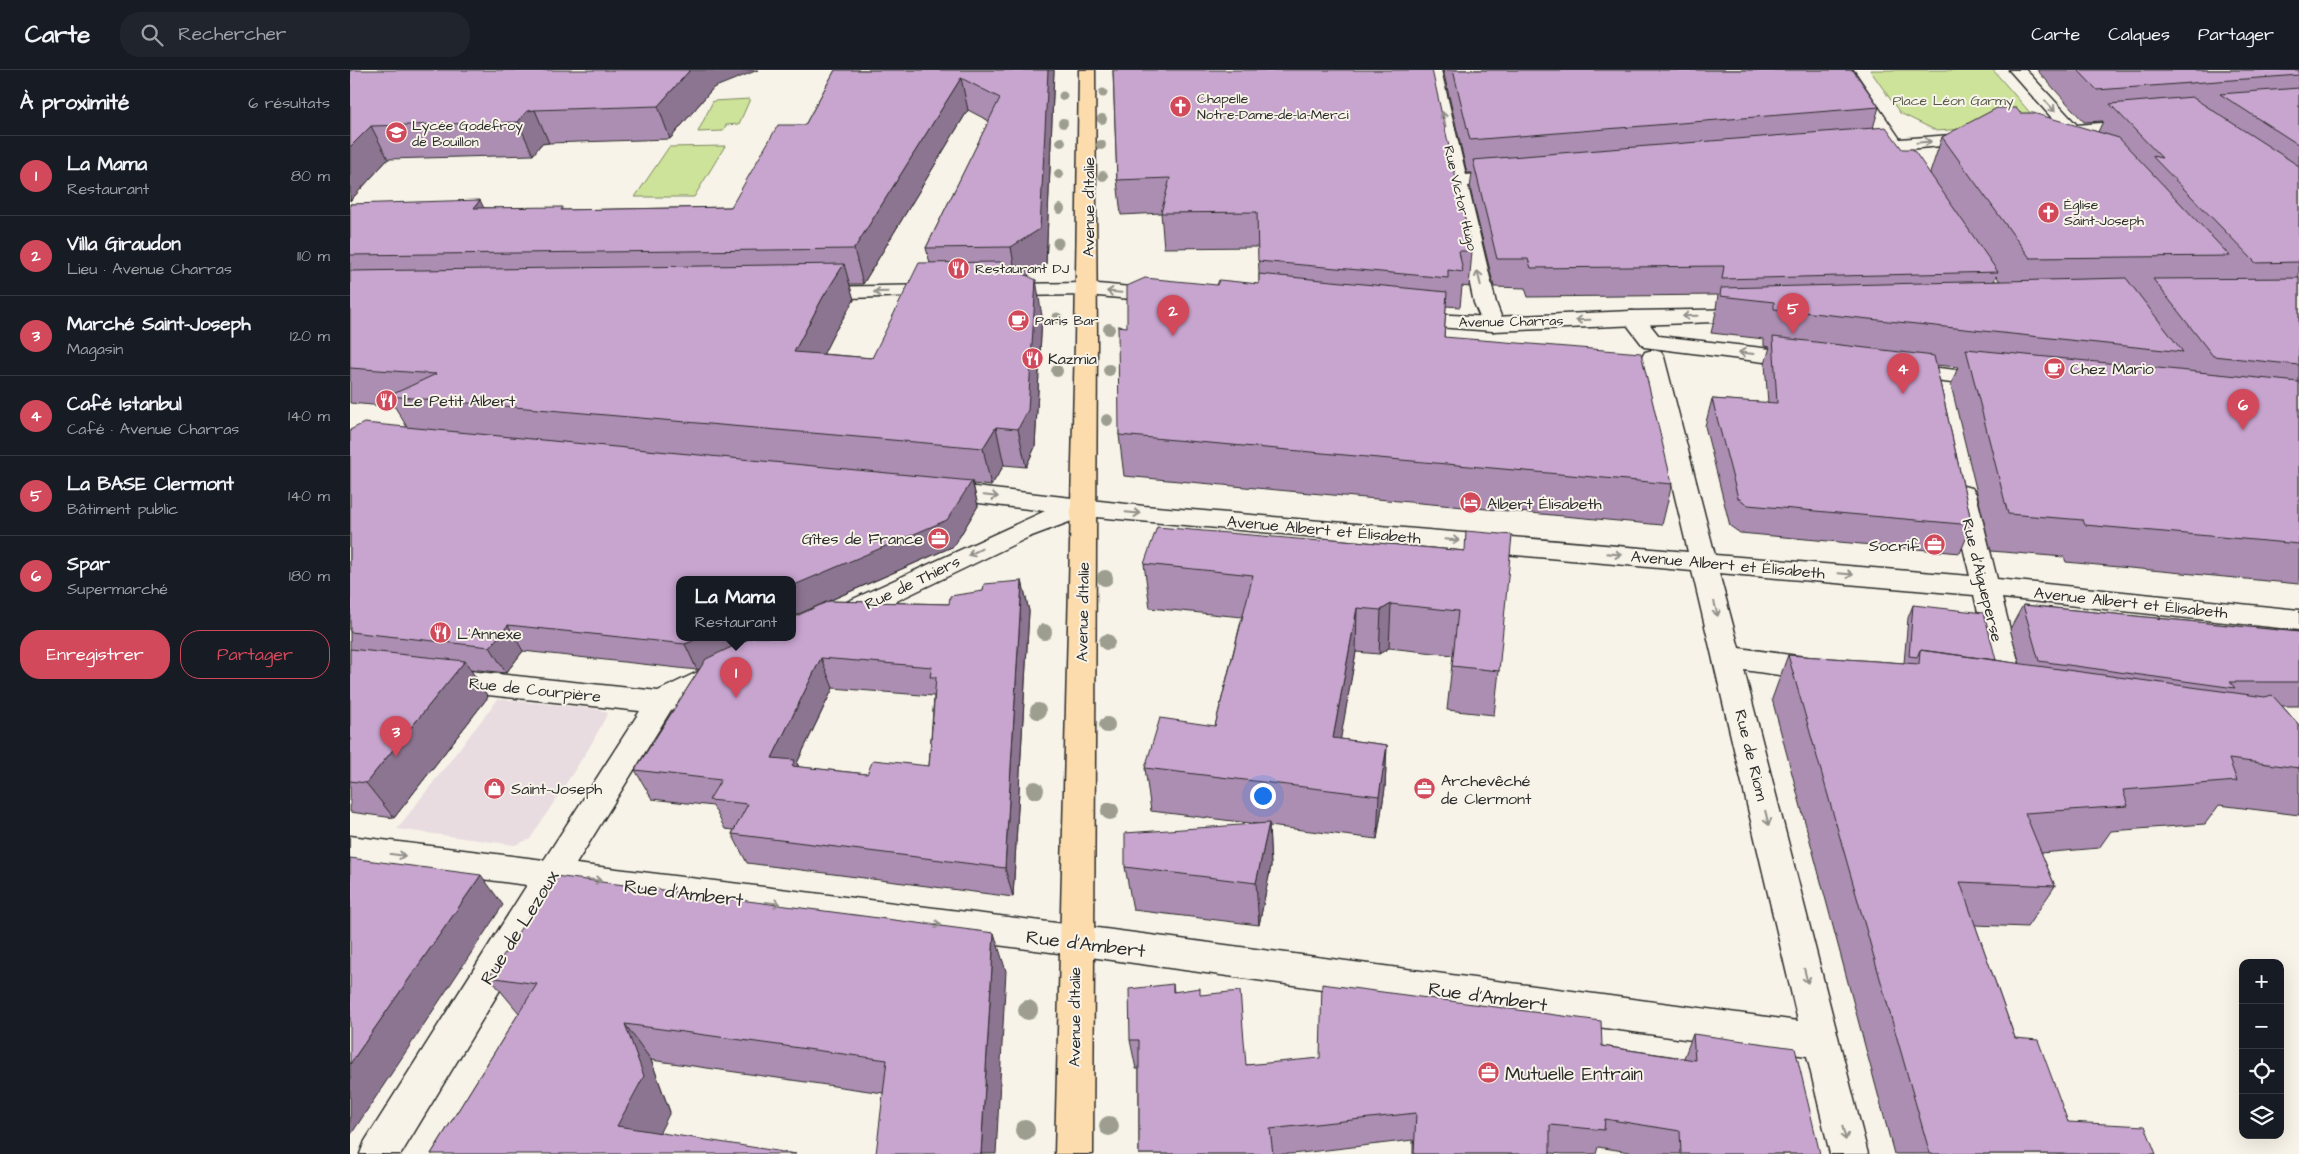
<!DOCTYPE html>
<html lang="fr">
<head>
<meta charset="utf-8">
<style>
  :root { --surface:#171b24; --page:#20242c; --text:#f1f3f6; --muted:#9ea1a6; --line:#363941; --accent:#d1495b }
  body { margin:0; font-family:"Architects Daughter",sans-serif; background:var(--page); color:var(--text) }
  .controls { position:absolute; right:15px; bottom:15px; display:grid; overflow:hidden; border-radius:10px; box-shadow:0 5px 20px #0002 }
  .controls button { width:45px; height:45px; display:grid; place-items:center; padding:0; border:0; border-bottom:1px solid var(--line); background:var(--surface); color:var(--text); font:25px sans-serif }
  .you { position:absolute; left:912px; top:725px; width:18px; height:18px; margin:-12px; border:4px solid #fff; border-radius:50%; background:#1a73e8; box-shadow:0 0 0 8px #1a73e833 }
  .badge { display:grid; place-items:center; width:32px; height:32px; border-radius:50%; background:var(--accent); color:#fff; font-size:16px; font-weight:700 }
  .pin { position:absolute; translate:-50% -41px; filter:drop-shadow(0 1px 2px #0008) }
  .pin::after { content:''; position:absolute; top:26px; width:18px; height:15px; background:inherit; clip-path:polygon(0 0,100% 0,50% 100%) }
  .popup { position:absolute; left:326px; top:506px; width:120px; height:65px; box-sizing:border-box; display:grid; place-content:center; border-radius:10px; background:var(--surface); filter:drop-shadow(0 1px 4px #0005); font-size:16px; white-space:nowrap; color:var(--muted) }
  .popup b { font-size:19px; color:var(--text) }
  .popup::after { content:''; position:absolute; left:50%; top:100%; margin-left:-10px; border:10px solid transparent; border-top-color:var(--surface) }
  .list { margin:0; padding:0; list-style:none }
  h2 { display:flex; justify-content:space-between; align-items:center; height:65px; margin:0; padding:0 20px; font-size:21px }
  h2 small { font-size:16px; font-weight:400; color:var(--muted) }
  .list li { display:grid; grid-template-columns:32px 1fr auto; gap:15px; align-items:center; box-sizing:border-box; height:80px; padding:0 20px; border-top:1px solid var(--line) }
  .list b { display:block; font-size:19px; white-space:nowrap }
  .list p { margin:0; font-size:16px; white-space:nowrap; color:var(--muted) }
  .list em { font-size:16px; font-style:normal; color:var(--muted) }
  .actions { display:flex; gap:10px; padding:15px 20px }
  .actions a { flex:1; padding:11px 0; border:1px solid var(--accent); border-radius:20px; text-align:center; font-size:18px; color:var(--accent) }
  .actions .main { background:var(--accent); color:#fff }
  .icon { flex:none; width:28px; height:28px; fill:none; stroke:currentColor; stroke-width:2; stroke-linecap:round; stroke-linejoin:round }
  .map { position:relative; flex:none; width:1949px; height:1084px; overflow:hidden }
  header { display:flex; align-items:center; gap:30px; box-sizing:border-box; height:70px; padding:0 25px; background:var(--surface); border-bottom:1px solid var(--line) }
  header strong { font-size:24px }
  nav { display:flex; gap:28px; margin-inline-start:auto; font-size:18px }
  .search { width:350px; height:45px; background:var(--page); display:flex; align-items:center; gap:12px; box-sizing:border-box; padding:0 18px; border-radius:20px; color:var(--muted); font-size:19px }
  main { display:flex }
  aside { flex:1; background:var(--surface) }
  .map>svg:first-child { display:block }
  .built { fill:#e9dce0 }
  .green { fill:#cde399; stroke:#7c8762 }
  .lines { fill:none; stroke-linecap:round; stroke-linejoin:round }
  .minor-casing { stroke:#2b2b2b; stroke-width:3 }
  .tertiary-casing { stroke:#2b2b2b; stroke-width:3 }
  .primary-casing { stroke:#2b2b2b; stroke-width:3 }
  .minor { fill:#f7f3e8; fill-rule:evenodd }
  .tertiary { fill:#f7f3e8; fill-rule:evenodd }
  .primary { fill:#fcdcac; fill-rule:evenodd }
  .tree { fill:#9d9e8f }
  .wall { fill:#ac8eb2; stroke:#2b2b2b; fill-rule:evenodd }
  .shaded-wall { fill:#8c7491; stroke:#2b2b2b }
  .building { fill:#c8a5cf; stroke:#2b2b2b; fill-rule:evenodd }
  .oneway { stroke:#918f8a }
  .labels { text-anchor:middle; stroke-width:4; stroke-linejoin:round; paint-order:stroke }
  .far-poi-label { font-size:14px; fill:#2b2b2b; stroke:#f7f3e8; text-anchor:start }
  .far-park-label { font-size:14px; fill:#545946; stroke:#f7f3e8 }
  .far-street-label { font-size:14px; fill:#2b2b2b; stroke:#f7f3e8 }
  .street-label { font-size:16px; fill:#2b2b2b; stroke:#f7f3e8 }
  .poi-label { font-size:16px; fill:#2b2b2b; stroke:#f7f3e8; text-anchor:start }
  .near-street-label { font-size:19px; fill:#2b2b2b; stroke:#f7f3e8 }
  .near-poi-label { font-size:19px; fill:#2b2b2b; stroke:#f7f3e8; text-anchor:start }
</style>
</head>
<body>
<header>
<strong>Carte</strong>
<div class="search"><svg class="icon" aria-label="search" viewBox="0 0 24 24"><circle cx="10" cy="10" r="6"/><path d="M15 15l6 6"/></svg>Rechercher</div>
<nav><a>Carte</a><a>Calques</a><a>Partager</a></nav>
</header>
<main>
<aside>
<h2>À proximité<small>6 résultats</small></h2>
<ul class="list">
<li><span class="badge">1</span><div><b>La Mama</b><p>Restaurant</p></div><em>80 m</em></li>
<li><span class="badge">2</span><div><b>Villa Giraudon</b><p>Lieu · Avenue Charras</p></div><em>110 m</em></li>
<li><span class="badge">3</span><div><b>Marché Saint-Joseph</b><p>Magasin</p></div><em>120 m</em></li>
<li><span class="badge">4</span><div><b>Café Istanbul</b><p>Café · Avenue Charras</p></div><em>140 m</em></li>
<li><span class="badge">5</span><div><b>La BASE Clermont</b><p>Bâtiment public</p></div><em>140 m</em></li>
<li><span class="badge">6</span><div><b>Spar</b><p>Supermarché</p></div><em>180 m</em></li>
</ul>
<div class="actions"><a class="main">Enregistrer</a><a>Partager</a></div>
</aside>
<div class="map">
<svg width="1949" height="1084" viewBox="0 0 1949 1084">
  <rect width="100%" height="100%" fill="#f7f3e8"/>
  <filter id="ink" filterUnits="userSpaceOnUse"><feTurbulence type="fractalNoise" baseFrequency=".02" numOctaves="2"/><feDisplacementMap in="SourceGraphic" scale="10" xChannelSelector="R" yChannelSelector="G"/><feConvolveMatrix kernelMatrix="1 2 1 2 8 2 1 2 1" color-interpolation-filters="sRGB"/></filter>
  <g filter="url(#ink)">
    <path class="built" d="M148,629L248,639L258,643L239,678L180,769L165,775L47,759Z"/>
    <path class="green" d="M1520,0H1643L1689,53L1587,61L1550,43Z
      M400,29L389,54L376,55L373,61L348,62L363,31Z
      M375,76L344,127H285L319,77Z"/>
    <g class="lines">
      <defs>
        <path id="minor" d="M1075,0H1091L1116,105L1158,101L1165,103L1167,107L1165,111L1118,116L1146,233L1154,254L1151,259L1143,261L1135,259L1124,233Z
          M1487,0H1503L1550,69L1626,63L1632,64L1635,68L1632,72L1626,73L1558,79L1563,87L1560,91H1548L1540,80L1506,81L1503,77L1506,73L1533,70Z
          M1659,0H1676L1727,55L1786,50L1792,51L1795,55L1792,59L1786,60L1736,65L1739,69L1736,73C1727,75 1724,73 1718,66H1696L1693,62L1696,58L1709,56Z
          M1282,241L1290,242L1309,266L1455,283L1463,285L1466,290L1463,295L1455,297L1294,277L1271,247L1274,242Z
          M1303,280L1311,282L1314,287L1365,485L1620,506L1600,424L1604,418L1613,416L1622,418L1626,424L1647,509L1949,540V560L1652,528L1677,626L1672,634L1662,637L1652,634L1647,626L1624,525L1369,503L1389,578L1470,589L1480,593L1484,600L1480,607L1470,611L1394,600L1518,1084H1480L1457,986L755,889L211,819L51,1084H10L15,1071L177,815L0,792V766L194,790L290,641L91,620L81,617L77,609L81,601L91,598L308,621L360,596L370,593L380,596L384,604L380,612L321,640L226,794L755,859L1448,951L1342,501L735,446L679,467L497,555L487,558L477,555L473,548L477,541L695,441L580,427L576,421L580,415L589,413L794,436L1338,482L1292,287L1295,282Z
          M1553,294L1642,304L1650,306L1653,311L1650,316L1642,318L1545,306L1542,301L1545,296Z"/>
        <path id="tertiary" d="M737,213L814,220L821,222L825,226L821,230L814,232L737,225L650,226L643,224L639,220L643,216L650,214Z
          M592,215L599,217L603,221L599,225L465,229L458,227L454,223L458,219L465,217Z
          M1403,239L1411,240L1414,245L1411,250L1143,261L1059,255L1051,254L1048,249L1051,244L1059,243L1143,247L1282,241Z"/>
        <path id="primary" d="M729,0H745L747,271L743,1084H705L725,271Z"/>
      </defs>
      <use href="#minor" class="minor-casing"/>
      <use href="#tertiary" class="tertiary-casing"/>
      <use href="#primary" class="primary-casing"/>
      <use href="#minor" class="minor"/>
      <use href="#tertiary" class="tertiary"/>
      <use href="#primary" class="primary"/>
    </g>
    <g class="tree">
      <circle cx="753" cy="23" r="4.5"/>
      <circle cx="713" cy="26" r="4.5"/>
      <circle cx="752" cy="49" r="5"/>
      <circle cx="713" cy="53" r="5"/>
      <circle cx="711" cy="72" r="5"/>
      <circle cx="751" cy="75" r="5"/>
      <circle cx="709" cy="104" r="5"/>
      <circle cx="753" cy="106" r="5"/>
      <circle cx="710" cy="139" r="5"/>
      <circle cx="708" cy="173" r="5.5"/>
      <circle cx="707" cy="248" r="5.5"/>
      <circle cx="759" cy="259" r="6"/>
      <circle cx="759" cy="300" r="6"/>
      <circle cx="707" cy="301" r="6"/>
      <circle cx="757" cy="350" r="6"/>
      <circle cx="755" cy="508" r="8"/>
      <circle cx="694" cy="562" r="8"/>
      <circle cx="757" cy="572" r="8"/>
      <circle cx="688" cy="641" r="8"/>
      <circle cx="757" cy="655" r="8"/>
      <circle cx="685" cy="720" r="9"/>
      <circle cx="760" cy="741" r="9"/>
      <circle cx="678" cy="940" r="10"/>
      <circle cx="759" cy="1056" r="10"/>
      <circle cx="675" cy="1060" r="10"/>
    </g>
    <path class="wall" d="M0,0L363,18L320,69L199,73L191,74L183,85L38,89L0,131Z
      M485,0H704L696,195L677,206L692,246L685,377L676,397L654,395L641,416L623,414L628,436L604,476L479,531L599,534L633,521L672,511L679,541L663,827L397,793L382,764L384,760L375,759L363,736L302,729L285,700L349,600H347L173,581L156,603L120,599L138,627L44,748L0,742V360L57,357L45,337L0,333V134L215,140L381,137L455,55ZM618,40L639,51L576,178L580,193L522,288L473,284L484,263L504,230L499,214H513ZM442,509L478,531L442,567H330ZM483,618L584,626L579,696L517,704L449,697L447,693Z
      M763,0L1122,181L1119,217L1112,216L1110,237L1096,236L1094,267L1322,414L1312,455L774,406L769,365L777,257L867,215L909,214V204L908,177L814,178L811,143L771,145L767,110Z
      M1093,0H1503L1529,37L1523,58L1552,79L1580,103L1592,67L1670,43L1748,62L1753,51L1734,52L1687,0H1949V514L1716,492L1714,487L1641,481L1601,315L1608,297L1586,295L1622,455L1610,483L1390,463L1380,456L1355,356L1362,329L1418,333L1415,294L1420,277L1414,276V269L1361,263L1367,238H1366L1368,225L1178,227L1175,218L1144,217L1120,118L1122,103H1117ZM1646,206L1650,211H1644Z
      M971,471L1115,481L1149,601L1144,645L1097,640L1103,585L1039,578L1029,584L1006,582L990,669L1037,675L1035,718L1027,769L919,756L921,796L909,855L783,840L775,797L907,754L801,741L795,698L865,656L892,547L800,538L794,494Z
      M1563,535L1646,590L1670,594L1660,559L1673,535L1949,562V636H1932L1949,655V745L1869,735L1855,754L1761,761L1749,778L1691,783L1705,816L1677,857L1625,855L1665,968L1718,1052L1806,1084H1544L1422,629L1438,585L1554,593L1558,548Z
      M656,901L533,1023L301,990L320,1042L81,1084L169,943L139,907Z
      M823,914L824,922L850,925L896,995L1252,976L1334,988L1343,964L1470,1084H1292L1248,1077L1246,1084H1213L1200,1083V1084H1063V1070L942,1084H789V999H786L780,970Z"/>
    <path class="shaded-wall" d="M340,0H408L363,18L320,69L308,36Z
      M698,0H704L696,195L667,212L661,177Z
      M611,8L618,40L513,214L504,179Z
      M185,40L199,73L191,74L183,85L168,52L177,41Z
      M21,56L38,89L0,131V77Z
      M130,130L147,165L124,138Z
      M494,194L504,230L484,263L456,319L444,282L473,227Z
      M686,210L692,246L685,377L676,397L668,359Z
      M646,357L654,395L641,416L633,378Z
      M622,411L628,436L604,476L442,547V516Z
      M672,511L679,541L663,827L655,798Z
      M1041,534L1039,578L1029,584L1031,540Z
      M1007,538L1006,582L983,712V668Z
      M158,555L173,581L156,603L140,577Z
      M352,567H419L347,600L335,574Z
      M471,588L483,618L447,693L458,719L422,688Z
      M115,591L138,627L44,748L16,713Z
      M1037,675L1035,718L1027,769L1029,726Z
      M919,753L921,796L909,855L906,813Z
      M131,805L153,835L0,1066V994Z
      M644,863L656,901L646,1084H631Z
      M275,954L301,990L320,1042L299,1084L267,1056Z"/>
    <path class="building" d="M0,0H340L308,36L185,40L177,41L168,52L21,56L0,77Z
      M485,0H698L690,159L661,177L576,178L650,28L611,8L504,179L0,185V134L130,130L124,138L213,137L211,140L381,137L428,55H455Z
      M763,0H1082L1122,181H1109L1113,202L1098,200V208L908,191L907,142L811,143L820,108L767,110Z
      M1103,0H1503L1529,37L1120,70Z
      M1728,0H1949V5L1747,20Z
      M1949,18V75L1870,24Z
      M1842,27L1949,96V192L1906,193L1802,86L1812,88L1760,34Z
      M1647,38H1666L1670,43H1683L1769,68L1880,186L1680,188L1592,67Z
      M1536,57L1552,79H1563L1648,202L1372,209L1374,196L1181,198L1178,189H1147L1123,90Z
      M650,192L686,210L678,340L668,359L646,357L633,378L39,326L86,304L0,298V201L494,194L473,227L444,282L522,288L569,193Z
      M909,204L1097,222L1094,267L1291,283L1322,414L769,365L768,256L777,257V216L795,208L867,215L869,210L909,214Z
      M1776,208L1833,282L1424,239V232L1370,226L1371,218Z
      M1949,208V295L1863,286L1803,209Z
      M1423,267L1584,286L1622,455L1398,435L1388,428L1362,329L1427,333Z
      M1616,279L1949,312V474L1735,455L1733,450L1658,444Z
      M14,353L622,411L597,450L442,516V509H330V567H352L335,574L158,555L140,577L0,562V360Z
      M807,457L971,471L972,468L1115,481L1116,461L1162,465L1149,601L1102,596L1108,541L1041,534L1031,540L1007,538L983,668L1037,675L1029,726L795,698L810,648L865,656L903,505L794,494Z
      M672,511L655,798L382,764L398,734L359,730L371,710L285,700L356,589L403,567H442V548L479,531L599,534L600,526L633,521L634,514ZM471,588L582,597L580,607H586L579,696L523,690L517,704L442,696L445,690L422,688Z
      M1563,535L1634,543L1646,590L1570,580L1567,587L1559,586Z
      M1673,535L1949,562V612H1880L1885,618L1689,591Z
      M0,579L115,591L16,713L0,711Z
      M1570,580L1915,627L1922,625L1949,655V698L1879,689L1887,711L1773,720L1778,736L1675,743L1705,816L1610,812L1665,968L1688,970L1718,1052L1795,1056L1806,1084H1580L1438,585L1569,594Z
      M919,753L906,813L775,797V763Z
      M0,788L131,805L0,994Z
      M205,806L644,863L631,1084H526L537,990L275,954L294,1006L267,1056L446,1084H81L187,914L139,907Z
      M823,914V922L850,918V925L890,921L896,995L970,988L972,914L1251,951L1252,976L1345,990L1343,964L1445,978L1470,1084H1331L1330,1061L1255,1049L1254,1060L1200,1055V1084H1064L1066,1043L920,1059L923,1084H789V970H780L779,919Z"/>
    <defs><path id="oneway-shaft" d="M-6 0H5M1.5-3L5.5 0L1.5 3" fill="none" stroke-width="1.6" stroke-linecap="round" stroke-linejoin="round" transform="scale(1.25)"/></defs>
    <g class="oneway">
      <use href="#oneway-shaft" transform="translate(1700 36) rotate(48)"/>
      <use href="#oneway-shaft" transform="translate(1094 49) rotate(-102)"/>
      <use href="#oneway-shaft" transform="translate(1574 72) rotate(-5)"/>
      <use href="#oneway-shaft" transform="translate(1129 208) rotate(-103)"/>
      <use href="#oneway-shaft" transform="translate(531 222) rotate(179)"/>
      <use href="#oneway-shaft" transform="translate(764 222) rotate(-175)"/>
      <use href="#oneway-shaft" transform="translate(1340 246) rotate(178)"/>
      <use href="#oneway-shaft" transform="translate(1233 250) rotate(178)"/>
      <use href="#oneway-shaft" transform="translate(1396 283) rotate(-173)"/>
      <use href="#oneway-shaft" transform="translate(641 426) rotate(6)"/>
      <use href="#oneway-shaft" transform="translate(783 443) rotate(5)"/>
      <use href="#oneway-shaft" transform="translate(1102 470) rotate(5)"/>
      <use href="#oneway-shaft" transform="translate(625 482) rotate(154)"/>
      <use href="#oneway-shaft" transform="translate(1264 484) rotate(5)"/>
      <use href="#oneway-shaft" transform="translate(1496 504) rotate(5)"/>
      <use href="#oneway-shaft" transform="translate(1366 539) rotate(76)"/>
      <use href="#oneway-shaft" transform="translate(1417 748) rotate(76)"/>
      <use href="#oneway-shaft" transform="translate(48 785) rotate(7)"/>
      <use href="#oneway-shaft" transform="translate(244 810) rotate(7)"/>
      <use href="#oneway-shaft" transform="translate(423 833) rotate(7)"/>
      <use href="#oneway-shaft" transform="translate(584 854) rotate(7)"/>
      <use href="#oneway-shaft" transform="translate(1456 906) rotate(76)"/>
      <use href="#oneway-shaft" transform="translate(1494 1063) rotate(76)"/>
    </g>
  </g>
  <defs>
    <symbol id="church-disc" viewBox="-11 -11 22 22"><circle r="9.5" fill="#d1495b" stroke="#f7f3e8"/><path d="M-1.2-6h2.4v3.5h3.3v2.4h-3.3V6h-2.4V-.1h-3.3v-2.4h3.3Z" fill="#fff"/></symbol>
    <symbol id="school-disc" viewBox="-11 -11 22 22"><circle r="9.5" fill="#d1495b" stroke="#f7f3e8"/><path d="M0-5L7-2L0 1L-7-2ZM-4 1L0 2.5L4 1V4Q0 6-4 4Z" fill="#fff"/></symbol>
    <symbol id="restaurant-disc" viewBox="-11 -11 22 22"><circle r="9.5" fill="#d1495b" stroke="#f7f3e8"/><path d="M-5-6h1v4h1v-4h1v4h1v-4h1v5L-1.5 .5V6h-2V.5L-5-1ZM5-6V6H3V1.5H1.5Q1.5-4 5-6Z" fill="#fff"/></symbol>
    <symbol id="cafe-disc" viewBox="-11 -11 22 22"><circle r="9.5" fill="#d1495b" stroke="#f7f3e8"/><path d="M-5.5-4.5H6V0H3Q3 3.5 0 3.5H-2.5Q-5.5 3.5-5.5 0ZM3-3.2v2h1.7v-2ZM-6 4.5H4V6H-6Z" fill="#fff"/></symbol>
    <symbol id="hotel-disc" viewBox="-11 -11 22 22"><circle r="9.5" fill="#d1495b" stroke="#f7f3e8"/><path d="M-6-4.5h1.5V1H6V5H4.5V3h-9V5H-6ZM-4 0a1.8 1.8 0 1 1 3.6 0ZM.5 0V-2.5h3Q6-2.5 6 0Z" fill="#fff"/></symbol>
    <symbol id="office-disc" viewBox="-11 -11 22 22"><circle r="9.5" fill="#d1495b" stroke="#f7f3e8"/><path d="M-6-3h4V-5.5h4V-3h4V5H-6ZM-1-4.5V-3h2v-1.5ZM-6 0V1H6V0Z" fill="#fff"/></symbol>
    <symbol id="shop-disc" viewBox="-11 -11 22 22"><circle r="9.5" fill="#d1495b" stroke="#f7f3e8"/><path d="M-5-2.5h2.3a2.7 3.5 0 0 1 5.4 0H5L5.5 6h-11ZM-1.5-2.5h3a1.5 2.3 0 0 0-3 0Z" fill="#fff"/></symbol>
  </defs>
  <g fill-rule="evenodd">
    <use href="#church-disc" x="818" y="24" width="25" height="25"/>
    <use href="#school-disc" x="34" y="50" width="25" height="25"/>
    <use href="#church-disc" x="1686" y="130" width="25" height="25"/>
    <use href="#restaurant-disc" x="596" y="186" width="25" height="25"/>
    <use href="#cafe-disc" x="656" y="238" width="25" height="25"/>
    <use href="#restaurant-disc" x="670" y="276" width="25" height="25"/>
    <use href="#cafe-disc" x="1692" y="286" width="25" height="25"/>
    <use href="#restaurant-disc" x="24" y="318" width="25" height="25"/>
    <use href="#hotel-disc" x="1108" y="420" width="25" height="25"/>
    <use href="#office-disc" x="576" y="456" width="25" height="25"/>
    <use href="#office-disc" x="1572" y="462" width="25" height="25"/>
    <use href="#restaurant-disc" x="78" y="550" width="25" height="25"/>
    <use href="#shop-disc" x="132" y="706" width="25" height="25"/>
    <use href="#office-disc" x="1062" y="706" width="25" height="25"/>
    <use href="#office-disc" x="1126" y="990" width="25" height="25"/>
  </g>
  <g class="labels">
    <g class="far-poi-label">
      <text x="847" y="33">Chapelle<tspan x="847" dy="16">Notre-Dame-de-la-Merci</tspan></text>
      <text x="62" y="60">Lycée Godefroy<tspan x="62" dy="16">de Bouillon</tspan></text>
      <text x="1714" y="139">Église<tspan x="1714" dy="16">Saint-Joseph</tspan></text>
      <text x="625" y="203">Restaurant DJ</text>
      <text x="685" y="255">Paris Bar</text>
    </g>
    <g class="far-park-label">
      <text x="1603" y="35">Place Léon Garmy</text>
    </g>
    <g class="far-street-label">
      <text transform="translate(1111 128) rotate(77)" y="5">Rue Victor Hugo</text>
      <text transform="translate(1161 251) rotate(-1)" y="5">Avenue Charras</text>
    </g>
    <g class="street-label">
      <text transform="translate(738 137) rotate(-90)" y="6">Avenue d'Italie</text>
      <text transform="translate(974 459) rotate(5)" y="6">Avenue Albert et Élisabeth</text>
      <text transform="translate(1378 494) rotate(5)" y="6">Avenue Albert et Élisabeth</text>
      <text transform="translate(1633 510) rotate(76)" y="6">Rue d'Aigueperse</text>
      <text transform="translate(562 512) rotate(-26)" y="6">Rue de Thiers</text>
      <text transform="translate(1781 532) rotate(6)" y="6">Avenue Albert et Élisabeth</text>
      <text transform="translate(732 542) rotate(-89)" y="6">Avenue d'Italie</text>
      <text transform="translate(185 619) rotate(6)" y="6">Rue de Courpière</text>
      <text transform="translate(1402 685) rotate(76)" y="6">Rue de Riom</text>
      <text transform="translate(724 947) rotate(-90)" y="6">Avenue d'Italie</text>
    </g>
    <g class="poi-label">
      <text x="698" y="294">Kazmia</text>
      <text x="1720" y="304">Chez Mario</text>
      <text x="53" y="336">Le Petit Albert</text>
      <text x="1137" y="439">Albert Élisabeth</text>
      <text x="573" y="474" text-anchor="end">Gîtes de France</text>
      <text x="1569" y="481" text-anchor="end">Socrif</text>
      <text x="107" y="569">L'Annexe</text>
      <text x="1091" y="716">Archevêché<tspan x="1091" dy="18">de Clermont</tspan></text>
      <text x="161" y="724">Saint-Joseph</text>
    </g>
    <g class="near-street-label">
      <text transform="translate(334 822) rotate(7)" y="7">Rue d'Ambert</text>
      <text transform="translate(169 857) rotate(-58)" y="7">Rue de Lezoux</text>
      <text transform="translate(736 873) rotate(7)" y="7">Rue d'Ambert</text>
      <text transform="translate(1138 926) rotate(8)" y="7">Rue d'Ambert</text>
    </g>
    <g class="near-poi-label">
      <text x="1155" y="1010">Mutuelle Entrain</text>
    </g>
  </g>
</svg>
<div class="controls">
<button>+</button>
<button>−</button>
<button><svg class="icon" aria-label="locate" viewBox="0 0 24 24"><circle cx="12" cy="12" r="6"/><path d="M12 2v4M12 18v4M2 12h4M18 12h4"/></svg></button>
<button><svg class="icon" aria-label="layers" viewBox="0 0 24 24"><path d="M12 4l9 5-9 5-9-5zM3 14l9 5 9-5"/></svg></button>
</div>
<div class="you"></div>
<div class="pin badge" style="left:386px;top:628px">1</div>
<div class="popup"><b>La Mama</b>Restaurant</div>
<div class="pin badge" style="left:823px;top:266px">2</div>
<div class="pin badge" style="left:46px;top:687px">3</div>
<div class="pin badge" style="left:1553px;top:324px">4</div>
<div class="pin badge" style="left:1443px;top:264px">5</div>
<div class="pin badge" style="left:1893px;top:360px">6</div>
</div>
</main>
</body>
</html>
